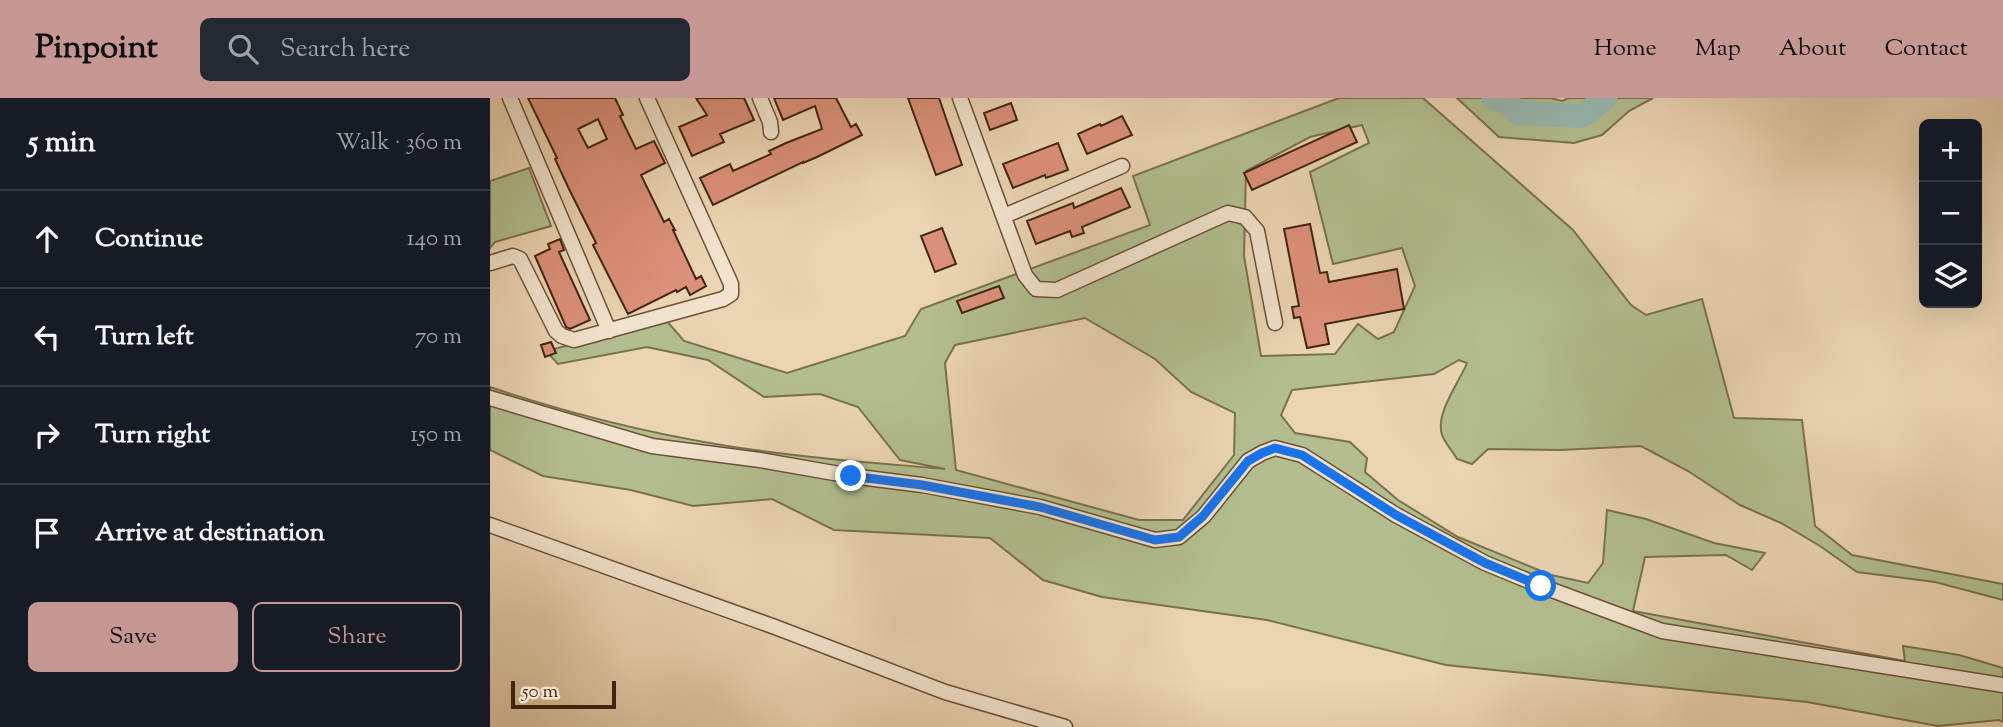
<!DOCTYPE html>
<html lang="en">
<head>
<meta charset="utf-8">
<style>
  :root { --surface:#171b24; --page:#242831; --text:#f1f3f6; --muted:#9ea1a6; --line:#363941; --accent:#c59692 }
  body { margin:0; font-family:"Sorts Mill Goudy",serif; background:var(--page); color:var(--text) }
  .controls { position:absolute; right:21px; top:21px; display:grid; overflow:hidden; border-radius:10px; box-shadow:0 7px 28px #0002 }
  .controls button { width:63px; height:63px; display:grid; place-items:center; padding:0; border:0; border-bottom:2px solid var(--line); background:var(--surface); color:var(--text); font:35px sans-serif }
  .scale { position:absolute; left:21px; bottom:18px; width:105px; box-sizing:border-box; padding-left:7px; border:4px solid #43250f; border-top:0; font-size:19px; line-height:24px; white-space:nowrap; color:#43250f; -webkit-text-stroke:5px #f1e3cd; paint-order:stroke }
  .stop { position:absolute; width:21px; height:21px; margin:-16px; border:5px solid #1a73e8; border-radius:50%; background:#fff }
  .stop.end { background:#1a73e8; border-color:#fff; box-shadow:0 2px 7px #0008 }
  .list { margin:0; padding:0; list-style:none }
  h2 { display:flex; justify-content:space-between; align-items:center; height:91px; margin:0; padding:0 28px; font-size:30px }
  h2 small { font-size:23px; font-weight:400; color:var(--muted) }
  .list li { display:grid; grid-template-columns:46px 1fr auto; gap:21px; align-items:center; box-sizing:border-box; height:98px; padding:0 28px; border-top:2px solid var(--line) }
  .list b { display:block; font-size:26px; white-space:nowrap }
  .list em { font-size:23px; font-style:normal; color:var(--muted) }
  .actions { display:flex; gap:14px; padding:21px 28px }
  .actions a { flex:1; padding:16px 0; border:2px solid var(--accent); border-radius:10px; text-align:center; font-size:24px; color:var(--accent) }
  .actions .main { background:var(--accent); color:#111 }
  .icon { flex:none; width:38px; height:38px; fill:none; stroke:currentColor; stroke-width:2; stroke-linecap:round; stroke-linejoin:round }
  .map { position:relative; flex:none; width:1513px; height:629px; overflow:hidden }
  header { display:flex; align-items:center; gap:42px; box-sizing:border-box; height:98px; padding:0 35px; background:var(--accent); color:#111 }
  header strong { font-size:33px }
  nav { display:flex; gap:38px; margin-inline-start:auto; font-size:24px }
  .search { width:490px; height:63px; background:var(--page); display:flex; align-items:center; gap:18px; box-sizing:border-box; padding:0 24px; border-radius:10px; color:var(--muted); font-size:26px }
  main { display:flex }
  aside { flex:1; background:var(--surface) }
  .map>svg:first-child { display:block }
  .green { fill:#b2be8f; stroke:#7a724f; stroke-width:2; fill-rule:evenodd }
  .lines { fill:none; stroke-linecap:round; stroke-linejoin:round }
  .river { stroke:#98b8b0; stroke-width:24 }
  .building { fill:#db9079; stroke:#43250f; stroke-width:2; fill-rule:evenodd }
  .minor-casing { stroke:#6d5138; stroke-width:17 }
  .minor { stroke:#f1e3cd; stroke-width:14 }
  .route { stroke:#1a73e8; stroke-width:9 }
</style>
</head>
<body>
<header>
<strong>Pinpoint</strong>
<div class="search"><svg class="icon" aria-label="search" viewBox="0 0 24 24"><circle cx="10" cy="10" r="6"/><path d="M15 15l6 6"/></svg>Search here</div>
<nav><a>Home</a><a>Map</a><a>About</a><a>Contact</a></nav>
</header>
<main>
<aside>
<h2>5 min<small>Walk · 360 m</small></h2>
<ul class="list">
<li><svg class="icon" aria-label="ahead" viewBox="0 0 24 24"><path d="M12 20V5M6 11l6-6 6 6"/></svg><div><b>Continue</b></div><em>140 m</em></li>
<li><svg class="icon" aria-label="left" viewBox="0 0 24 24"><path d="M17 20v-9H6M10 6l-5 5 5 5"/></svg><div><b>Turn left</b></div><em>70 m</em></li>
<li><svg class="icon" aria-label="right" viewBox="0 0 24 24"><path d="M7 20v-9h11M14 6l5 5-5 5"/></svg><div><b>Turn right</b></div><em>150 m</em></li>
<li><svg class="icon" aria-label="arrive" viewBox="0 0 24 24"><path d="M6 21V4h12l-3 4 3 4H6"/></svg><div><b>Arrive at destination</b></div></li>
</ul>
<div class="actions"><a class="main">Save</a><a>Share</a></div>
</aside>
<div class="map">
<svg width="1513" height="629" viewBox="0 0 1513 629">
  <rect width="100%" height="100%" fill="#ead4b2"/>
  <filter id="stains"><feTurbulence type="fractalNoise" baseFrequency=".00286" numOctaves="4"/><feColorMatrix values="0 0 0 0 .2 0 0 0 0 .09 0 0 0 0 .02 0 0 0 .5 -.17"/></filter>
  <radialGradient id="worn" r=".72"><stop offset=".6" stop-color="#630" stop-opacity="0"/><stop offset="1" stop-color="#630" stop-opacity=".3"/></radialGradient>
  <path class="green" d="M849,0H933L1083,132L1141,207L1156,217L1212,201L1244,320L1312,322L1325,428L1362,457L1513,486V502L1445,484L1367,474L1330,448L1291,425L1250,407L1198,373L1151,348L1070,352L998,351L982,366L967,361C963,354 955,345 952,337C945,315 969,285 977,265L969,262L944,276L802,292L791,317L805,335L860,344L877,360L875,374L908,402L968,439L1061,477L1098,485L1113,465L1117,412L1156,421L1224,445L1275,455L1262,472L1236,457L1155,459L1143,513L1415,563L1413,548L1469,557L1513,570V624L1509,622L1448,628L1317,604L956,567L777,522L612,499L553,482L500,440L344,432L282,401L203,408L141,392L53,378L0,352V289C104,324 213,348 322,359C366,364 411,367 455,371L410,362L368,309L330,296L274,299L218,262L157,249L68,266L56,253L176,222L194,243L297,275L415,238L431,211L660,127L643,78ZM872,27L879,45L820,74L843,166L912,150L925,188L904,234L888,241L868,226L845,256L771,258L754,158L756,73L820,39ZM595,220L665,261L701,294L745,315L744,357L693,422H649L466,372L455,265L465,247Z
    M967,0H1061L1072,3L1079,0H1163L1139,13L1112,37L1084,45L1009,39Z
    M39,70L61,128L5,144L0,150V83Z"/>
  <g class="lines">
    <path class="river" d="M1003,0L1017,4L1028,15L1090,18L1097,15L1115,0"/>
  </g>
  <path class="building" d="M38,0H125L133,17L130,18L146,51L164,43L175,65L151,77L174,124L179,121L185,132H183L206,181L211,178L216,188L200,197L196,189L187,194L186,192L138,216L103,147L106,145L79,91L65,61L67,60ZM108,21L117,41L98,50L88,31Z
    M206,0H254L264,22L230,36L234,44L202,58L189,29L217,17Z
    M284,0H346L361,29L366,26L372,37L327,59L313,65V64L223,107L210,80L240,66L243,73L281,56L279,53L296,45L332,31L325,8L293,22Z
    M418,0H449L472,67L446,77Z
    M521,5L527,22L500,32L494,15Z
    M632,18L642,37L597,56L588,36L610,26L611,28Z
    M859,27L867,44L762,92L754,75Z
    M568,45L578,72L556,80L555,77L523,90L513,66Z
    M631,90L640,109L592,129L594,135L582,139L580,133L546,146L537,123L583,105L584,110Z
    M820,126L830,175L837,174L839,184L907,171L914,211L835,226L839,246L817,250L810,219L804,220L802,209L809,208L794,131Z
    M452,130L466,166L445,174L431,138Z
    M70,141L74,152L69,154L100,222L80,231L76,229L45,158L60,151L58,146Z
    M509,188L514,200L472,215L467,203Z
    M61,244L66,255L55,259L51,247Z"/>
  <g class="lines">
    <defs>
      <path id="minor" d="M20,0L119,233
        M270,0L280,24L281,34
        M470,0L535,177L546,191L567,192L738,115L755,119L767,133L785,225
        M514,118L632,68
        M0,165L23,158L30,161L66,233L72,238L84,242L233,201L241,196V186L157,0
        M0,300L162,348L270,362L361,378L432,387L550,409L665,442L689,439L714,418L758,363L772,355L785,350L812,357L906,417L995,465L1051,488L1172,533L1513,587
        M0,427L285,529L455,594L575,629"/>
    </defs>
    <use href="#minor" class="minor-casing"/>
    <use href="#minor" class="minor"/>
  </g>
  <g class="lines">
    <path class="route" d="M361,378L432,387L550,409L665,442L689,439L713,418L758,363L772,355L785,350L812,357L906,417L995,465L1051,488"/>
  </g>
  <rect width="100%" height="100%" filter="url(#stains)"/>
  <rect width="100%" height="100%" fill="url(#worn)"/>
</svg>
<div class="controls">
<button>+</button>
<button>−</button>
<button><svg class="icon" aria-label="layers" viewBox="0 0 24 24"><path d="M12 4l9 5-9 5-9-5zM3 14l9 5 9-5"/></svg></button>
</div>
<div class="scale">50 m</div>
<div class="stop" style="left:1051px;top:488px"></div>
<div class="stop end" style="left:361px;top:378px"></div>
</div>
</main>
</body>
</html>
